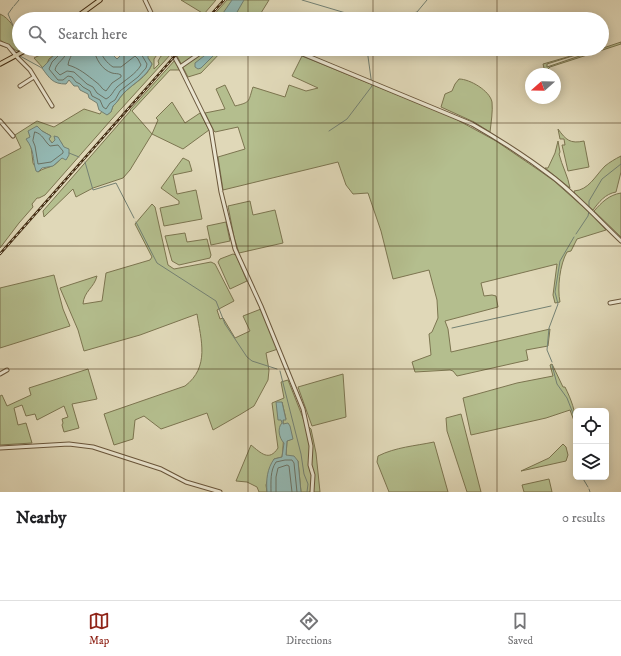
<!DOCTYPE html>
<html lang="en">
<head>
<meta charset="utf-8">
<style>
  :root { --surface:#fff; --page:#f2f2f2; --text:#202124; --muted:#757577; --line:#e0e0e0; --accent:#8f2418 }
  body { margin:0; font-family:"IM FELL DW Pica",serif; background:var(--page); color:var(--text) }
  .controls { position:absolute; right:12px; bottom:12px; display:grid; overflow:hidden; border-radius:6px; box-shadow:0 2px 10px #0003 }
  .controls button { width:36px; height:36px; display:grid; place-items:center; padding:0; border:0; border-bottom:1px solid var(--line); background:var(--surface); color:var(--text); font:20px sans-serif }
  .compass { position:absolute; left:525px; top:68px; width:36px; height:36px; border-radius:50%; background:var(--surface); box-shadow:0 2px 10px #0003; rotate:250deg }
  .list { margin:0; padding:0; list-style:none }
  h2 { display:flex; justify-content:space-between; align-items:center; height:52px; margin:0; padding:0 16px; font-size:17px }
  h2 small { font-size:13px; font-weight:400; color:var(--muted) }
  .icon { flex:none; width:22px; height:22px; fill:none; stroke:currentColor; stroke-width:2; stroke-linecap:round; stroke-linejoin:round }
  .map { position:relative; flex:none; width:621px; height:492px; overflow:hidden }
  .search { position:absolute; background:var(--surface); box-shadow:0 2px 10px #0003; left:12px; right:12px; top:12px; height:44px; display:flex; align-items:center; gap:10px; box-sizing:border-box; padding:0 14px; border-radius:22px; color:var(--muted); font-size:15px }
  .sheet { height:108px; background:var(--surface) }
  nav { display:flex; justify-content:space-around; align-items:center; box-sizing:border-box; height:56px; border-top:1px solid var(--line); background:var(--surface); font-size:11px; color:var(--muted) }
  nav a { display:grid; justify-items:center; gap:2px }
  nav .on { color:var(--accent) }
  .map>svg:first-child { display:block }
  .green { fill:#b4be8e; stroke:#7c7550; fill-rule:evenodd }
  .water { fill:#94b9b4; stroke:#748173 }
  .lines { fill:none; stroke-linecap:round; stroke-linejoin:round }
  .shore { stroke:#6c7263; stroke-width:1 }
  .stream { stroke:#748173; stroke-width:1 }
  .minor-casing { stroke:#6a573c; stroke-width:5 }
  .major-casing { stroke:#432c12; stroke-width:5.5 }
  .minor { stroke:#ebe6d1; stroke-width:3 }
  .major { stroke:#e0d8b8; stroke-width:3.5 }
  .rail-casing { stroke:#432c12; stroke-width:2.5 }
  .rail { stroke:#ebe6d1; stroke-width:1; stroke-dasharray:3; stroke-linecap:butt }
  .grid { fill:none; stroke:#432c12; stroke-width:1; stroke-opacity:0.55 }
</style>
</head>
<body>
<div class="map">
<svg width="621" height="492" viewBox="0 0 621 492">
  <rect width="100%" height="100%" fill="#e0d8b8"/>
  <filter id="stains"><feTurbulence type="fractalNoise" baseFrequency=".005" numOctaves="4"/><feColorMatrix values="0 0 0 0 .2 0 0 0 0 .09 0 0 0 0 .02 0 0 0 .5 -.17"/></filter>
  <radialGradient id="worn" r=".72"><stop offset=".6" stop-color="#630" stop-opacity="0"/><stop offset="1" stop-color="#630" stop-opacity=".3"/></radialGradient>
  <path class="green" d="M181,0H216L204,14Z
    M227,0H269L261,13L254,19H210Z
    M0,14C9,18 15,28 19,37L17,38L19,41V49H21L17,51L0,40Z
    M621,42V44L550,67L545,72L543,64L595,49L547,64V67Z
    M52,49H61L49,59L47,64L43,68L34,58Z
    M140,49H157L159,52L154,59V69L159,64L158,61L161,56L163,55V53H161L163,49H168L171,54L111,120L45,195L39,198H37L32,204L33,207L19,223L0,248V159L21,148L15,135L37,121L54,127L84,109L100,114L102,111L108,114L111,112L113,106C118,102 119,98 123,94C133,83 147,78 152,64L143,51ZM37,126L42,131L51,136L49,139L52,143L55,140L61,142C66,151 62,160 54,165C49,168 43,168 38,172L33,163L30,137Z
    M183,49H224L201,73L188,77L177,56Z
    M302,56L452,117L496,141L540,171L554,181L591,214L606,230L577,239L571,251L567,252C560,264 557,288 560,302L555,303L553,295L557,264L481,283L484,296L492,295L496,296L498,307L445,321L448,329L451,352L550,329L548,346L526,350L528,360L457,376L453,371L450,370L415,372L412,362L431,355L429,334L432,332L438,318L437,300L429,270L393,279L381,231L368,193L353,194L346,185L338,162L223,190L218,157L245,149L238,127L215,132L214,131L205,113L225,109L216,89L225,85L235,106C251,102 248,102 253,87L285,97L289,85L306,91L318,88L292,76Z
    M175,60L179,70H170L132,111L152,134L158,120L156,118L172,102L185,123L200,113L209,130L183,149L152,134L130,170L123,178L93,188L76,197L73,189L44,217L43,211L131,110H130Z
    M459,79C470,79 490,91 492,102C493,111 491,123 490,132L474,122L441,107L445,94L452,91L455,84Z
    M558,129C566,140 570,144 584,141L589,167L568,171L562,145H565L564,139H560Z
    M558,141L560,152L559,154C562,166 568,176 570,188L545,168H548L555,153Z
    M621,156V172L616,192C605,194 599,202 593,210L575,194L574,191C589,190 595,176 605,166C610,162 615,159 621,156Z
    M183,158L189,161L192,171L173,175L177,194L196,190L202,219L164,226L160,208L179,204V201L161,188Z
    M621,193V237L594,211C602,202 609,195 621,193Z
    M250,201L253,215L275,210L283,243L239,253L234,237L228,206Z
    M152,204L155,207L168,265L174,269L211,262L215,264L234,301L217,310L220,319L223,318L235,338L250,331L243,316L261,309L278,349L266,353L269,370L268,380L254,406L241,414L213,430L207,413L161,429L144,416L135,420L133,439L114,445L104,414L185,386C210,367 201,340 197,314L140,335L84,351L78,330L60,288L97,276C94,288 84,291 83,304L102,301L106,273L150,260L152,257L135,224Z
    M226,222L230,241L211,245L207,226Z
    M185,233L187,242L207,239L211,255L210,258L179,265L172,261L165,236Z
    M233,254L236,255L247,281L230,289L218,262L220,259Z
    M54,275L63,309L70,326L0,348V288Z
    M552,364L563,387H565C571,399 576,412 576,426L570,410L546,418L471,435L463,398L517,383L553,376L550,365Z
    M88,369L97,399L72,404L79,428L64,432L62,425L63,423L62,419L68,417L64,406L37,420L35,414L26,416L22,405L14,408L18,425L26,423L32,443L0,445V396L2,395L7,406L31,395L29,388Z
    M343,374L346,417L312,426L298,387Z
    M288,380L305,423L311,429L316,453L320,492H301L298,461L286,456L287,441L292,439L283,424V420L286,419L282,402C282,420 285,438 282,457L274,459L266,485L267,492H259L257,487L247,482L236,481L251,445C261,453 269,462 278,448L272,403L284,398L281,382Z
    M461,414L481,492H467L447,431L446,418Z
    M434,442L448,492H389L377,462L378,456C396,447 415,446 434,442Z
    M563,444L566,447L568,455L566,461L521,471L549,458Z
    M549,479L552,492H524L522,485Z"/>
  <path class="water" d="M232,0H244L233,19L221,16Z
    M61,49H107L117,59L127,49H140L148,55V58L152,64C146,78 133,83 123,94C119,98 118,102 113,106L111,112L107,115L99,110L97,103L89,98L88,94L80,90L78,86H74L69,80L66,84C53,84 50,79 42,68C49,62 53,54 61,49Z
    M213,49H220L201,68L198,69L195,67V63Z
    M37,126L42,131L51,136L49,139L52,143L55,140L54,136L58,137L64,147L69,149V155L66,160L62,158L53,166L42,168L38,172L36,171C32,158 35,151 26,139L30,137L28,131Z
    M276,402H282L286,420H283V424L288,423L290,426L293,439L287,441L286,455L294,456L298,461L301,492H267C266,480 267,469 274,459L282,457L284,443C279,438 277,428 282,423L281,420H278Z"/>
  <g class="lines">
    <path class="shore" d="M62,49L61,53L52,62L49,69L58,80H63L68,76L72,77L76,82L80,84L83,87L90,91L92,96L100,100L103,107L106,109L110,103L115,100L120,91L138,77L146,68L147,64L140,52L139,49
      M67,49C67,59 56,62 55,70L60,75L67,71L74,72L87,84L93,87L97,93L106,99C112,96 113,91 117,87C125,80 136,74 141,65L138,59L135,56L121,67H113C107,63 101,56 100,49
      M73,49C73,55 68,60 68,65C79,68 87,75 96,82C101,85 101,89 106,91L112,83L121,77V75C118,73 115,74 112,73C102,70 95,58 94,49
      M35,132C43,134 44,141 50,146L58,145L63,151V153L51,162L38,164L35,146L33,141Z
      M271,492C271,481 270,471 276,462L285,460H292L294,463L297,492
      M276,492V477L278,468L287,465L289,466L292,492"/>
    <path class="stream" d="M302,0L366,19
      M14,6L19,0
      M13,7L8,14L19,39
      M391,19L417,12L427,0
      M0,45L8,48
      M20,56L42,68
      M329,131L347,119L372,86L367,49
      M69,153L79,157
      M85,162L93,190L116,183L134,218
      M589,208V201L602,179L621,164
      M136,222L157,263L216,301L225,324L247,357L252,361L277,369
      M576,234L588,216L589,211
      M452,328L551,306
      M552,362L547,350L549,328L558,304L555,292L560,261L574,237
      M552,365L557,384L567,398L576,421
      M280,371L301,454L304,474L308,484L307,492
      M575,458L576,449
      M575,460L576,466
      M582,477L588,487
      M589,489L590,492"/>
    <defs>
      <path id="minor" d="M145,0L154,19
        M0,43L8,46L18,58L30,70L52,106
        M170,49L180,67L206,49
        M291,49L472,124C500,140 528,158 554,178C578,197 599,220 621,241
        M180,67L211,130L221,192L235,249L261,306L303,409L311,446L310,465L313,475L312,492
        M20,86L34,77
        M0,121L13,136
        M610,303L621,301
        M0,374L7,370
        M0,448L69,444L93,447L161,469L186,482L220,492"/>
      <path id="major" d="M74,19L100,0
        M0,64L28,49"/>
    </defs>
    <use href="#minor" class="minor-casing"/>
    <use href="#major" class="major-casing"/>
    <use href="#minor" class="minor"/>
    <use href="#major" class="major"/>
    <defs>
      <path id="rail" d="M207,19L224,0
        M0,254L181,49"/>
    </defs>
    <use href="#rail" class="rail-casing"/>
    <use href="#rail" class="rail"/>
  </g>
  <path class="grid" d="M124,0V19M248,0V19M373,0V19M497,0V19M124,49V492M248,49V492M373,49V492M497,49V492M0,123H621M0,246H621M0,369H621"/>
  <rect width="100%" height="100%" filter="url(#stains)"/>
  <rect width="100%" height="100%" fill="url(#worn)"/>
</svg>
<div class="controls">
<button><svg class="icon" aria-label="locate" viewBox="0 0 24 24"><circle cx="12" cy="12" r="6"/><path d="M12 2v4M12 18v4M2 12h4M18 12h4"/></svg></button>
<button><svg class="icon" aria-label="layers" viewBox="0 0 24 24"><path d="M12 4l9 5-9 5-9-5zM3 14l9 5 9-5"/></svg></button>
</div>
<svg class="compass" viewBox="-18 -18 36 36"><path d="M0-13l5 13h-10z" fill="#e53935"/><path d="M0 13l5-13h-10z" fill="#757577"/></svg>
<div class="search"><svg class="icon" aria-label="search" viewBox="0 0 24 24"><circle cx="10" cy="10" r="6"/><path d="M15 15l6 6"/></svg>Search here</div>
</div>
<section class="sheet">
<h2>Nearby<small>0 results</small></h2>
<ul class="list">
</ul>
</section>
<nav>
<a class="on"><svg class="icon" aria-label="map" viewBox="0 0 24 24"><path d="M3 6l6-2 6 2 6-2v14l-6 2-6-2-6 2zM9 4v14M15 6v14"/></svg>Map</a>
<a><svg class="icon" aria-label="directions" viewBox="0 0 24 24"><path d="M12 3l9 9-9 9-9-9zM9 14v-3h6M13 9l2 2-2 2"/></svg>Directions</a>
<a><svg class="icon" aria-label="saved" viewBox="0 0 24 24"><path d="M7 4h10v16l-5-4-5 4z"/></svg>Saved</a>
</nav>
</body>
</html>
